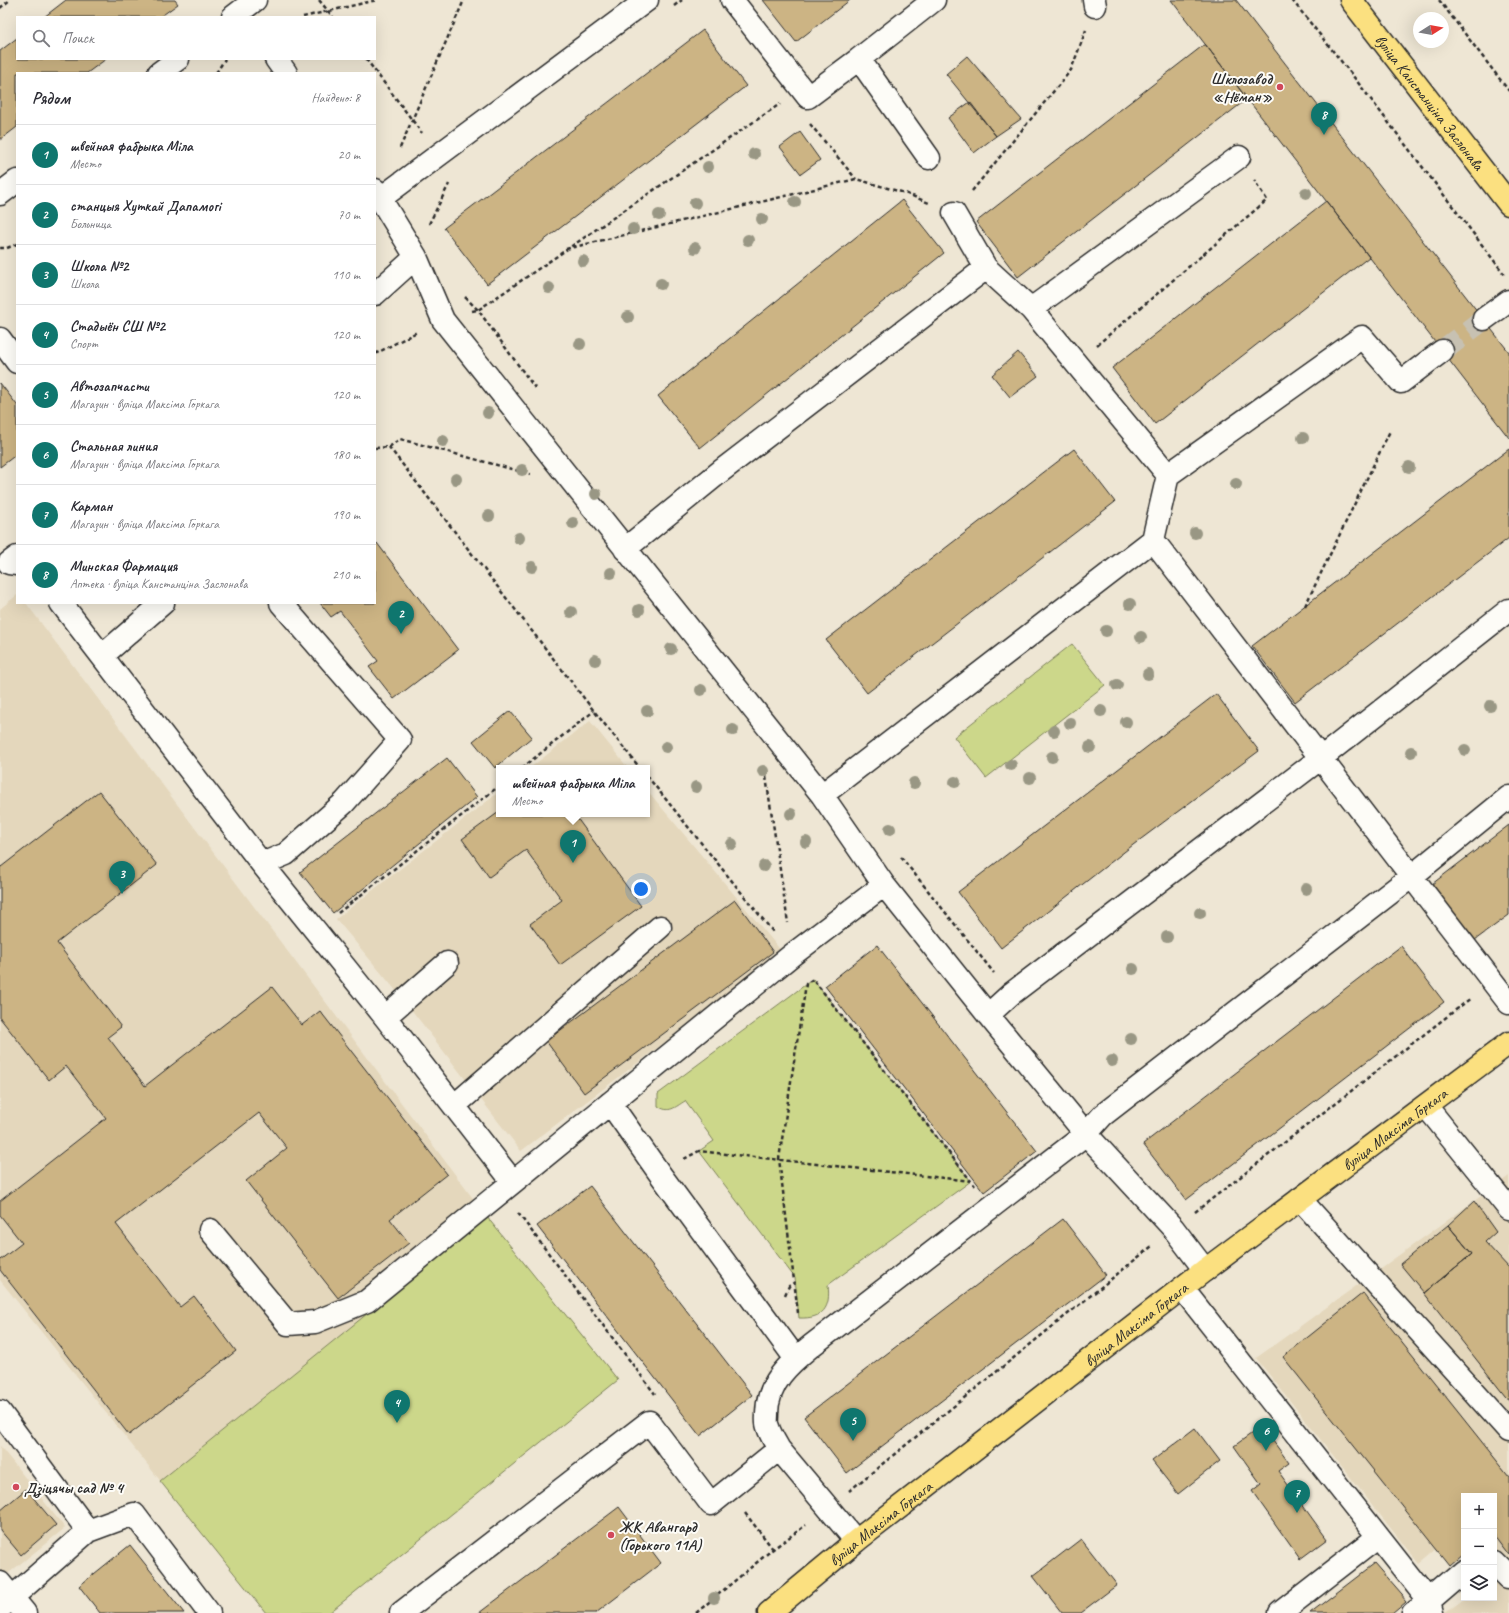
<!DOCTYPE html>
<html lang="ru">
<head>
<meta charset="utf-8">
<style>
  :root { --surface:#fff; --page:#f7f7f7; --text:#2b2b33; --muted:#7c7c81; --line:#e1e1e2; --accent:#0f766e }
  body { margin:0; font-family:Caveat,sans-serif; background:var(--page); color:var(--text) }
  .controls { position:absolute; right:12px; bottom:12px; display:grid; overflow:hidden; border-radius:0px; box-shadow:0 4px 16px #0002 }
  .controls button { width:36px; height:36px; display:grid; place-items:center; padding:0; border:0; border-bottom:1px solid var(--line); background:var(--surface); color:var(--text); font:20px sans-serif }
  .compass { position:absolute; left:1413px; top:12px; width:36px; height:36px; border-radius:50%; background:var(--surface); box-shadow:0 4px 16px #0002; rotate:79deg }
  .you { position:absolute; left:641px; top:889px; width:14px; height:14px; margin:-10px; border:3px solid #fff; border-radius:50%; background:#1a73e8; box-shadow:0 0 0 6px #1a73e833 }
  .badge { display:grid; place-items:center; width:26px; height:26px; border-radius:50%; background:var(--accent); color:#fff; font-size:13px; font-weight:700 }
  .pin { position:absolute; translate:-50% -33px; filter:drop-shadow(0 1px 2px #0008) }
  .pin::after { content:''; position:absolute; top:21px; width:14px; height:12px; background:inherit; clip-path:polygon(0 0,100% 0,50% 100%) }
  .popup { position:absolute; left:496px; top:765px; width:154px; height:52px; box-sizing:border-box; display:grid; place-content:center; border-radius:0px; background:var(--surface); filter:drop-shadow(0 1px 3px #0005); font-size:13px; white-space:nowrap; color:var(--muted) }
  .popup b { font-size:15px; color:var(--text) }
  .popup::after { content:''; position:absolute; left:50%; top:100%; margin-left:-8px; border:8px solid transparent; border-top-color:var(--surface) }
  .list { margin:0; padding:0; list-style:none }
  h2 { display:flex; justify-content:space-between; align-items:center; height:52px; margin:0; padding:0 16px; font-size:17px }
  h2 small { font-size:13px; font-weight:400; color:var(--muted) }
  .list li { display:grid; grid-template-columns:26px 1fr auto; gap:12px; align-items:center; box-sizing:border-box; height:60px; padding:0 16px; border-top:1px solid var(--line) }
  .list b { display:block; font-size:15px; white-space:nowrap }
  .list p { margin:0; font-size:13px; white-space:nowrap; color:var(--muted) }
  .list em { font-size:13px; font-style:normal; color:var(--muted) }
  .icon { flex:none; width:22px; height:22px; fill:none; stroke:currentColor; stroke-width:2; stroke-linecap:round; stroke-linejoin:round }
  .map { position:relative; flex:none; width:1509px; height:1613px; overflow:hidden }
  .search { position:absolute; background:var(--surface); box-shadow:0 4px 16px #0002; left:16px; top:16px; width:360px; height:44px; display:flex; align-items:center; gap:10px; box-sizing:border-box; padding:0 14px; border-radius:0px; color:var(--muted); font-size:15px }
  .panel { position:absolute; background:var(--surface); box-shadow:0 4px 16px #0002; left:16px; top:72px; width:360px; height:532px; border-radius:0px }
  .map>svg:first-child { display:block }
  .built { fill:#e4d7bc }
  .green { fill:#ccd78a; stroke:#7c815a }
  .building { fill:#ccb484; stroke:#2b2b2b }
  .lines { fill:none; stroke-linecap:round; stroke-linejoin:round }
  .minor-tunnel { stroke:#c7c1b2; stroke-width:22; stroke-dasharray:22 11; stroke-linecap:butt }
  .minor-casing { stroke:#2b2b2b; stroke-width:25 }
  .major-casing { stroke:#2b2b2b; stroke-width:25 }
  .path { stroke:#2b2b2b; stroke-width:2.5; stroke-dasharray:4 3; stroke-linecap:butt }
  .minor { stroke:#fdfcf7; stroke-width:22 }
  .major { stroke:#fbe080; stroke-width:22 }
  .tree { fill:#999784 }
  .poi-dot { fill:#d1495b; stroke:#fdfcf7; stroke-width:1.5 }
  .labels { text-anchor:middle; stroke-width:4; stroke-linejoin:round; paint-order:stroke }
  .poi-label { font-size:16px; font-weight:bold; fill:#2b2b2b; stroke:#fdfcf7; text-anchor:start }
  .street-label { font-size:16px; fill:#2b2b2b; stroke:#fdfcf7 }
</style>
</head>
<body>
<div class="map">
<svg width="1509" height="1613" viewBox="0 0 1509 1613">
  <rect width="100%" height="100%" fill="#eee6d4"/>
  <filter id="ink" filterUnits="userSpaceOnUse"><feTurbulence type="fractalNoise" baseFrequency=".025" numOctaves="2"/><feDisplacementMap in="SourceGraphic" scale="8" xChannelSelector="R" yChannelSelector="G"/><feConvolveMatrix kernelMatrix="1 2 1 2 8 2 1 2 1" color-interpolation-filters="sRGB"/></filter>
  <g filter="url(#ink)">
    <path class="built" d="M17,595V603H26L487,1217L618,1380L329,1613H266L0,1280V609Z
      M590,721L628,768H530Z
      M647,790L783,953L521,1151L403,999L336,919L499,792V814H647Z
      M1509,1176V1613H1444L1464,1598H1494V1496H1464V1556L1445,1542L1419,1564L1256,1358Z
      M0,1446L65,1528L0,1580Z"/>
    <path class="green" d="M1072,644L1105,685L986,778L954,737Z
      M813,979L971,1181L828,1285C831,1308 823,1319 799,1318L795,1278L699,1151L714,1141L685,1101C675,1107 669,1114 658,1106V1094Z
      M487,1217L618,1380L329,1613H266L160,1481Z"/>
    <path class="building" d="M66,0H175L178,4L160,17H44Z
      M763,0H850L796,42Z
      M1171,0H1236L1509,352V438Z
      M703,30L746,86L487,284L444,228Z
      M17,38V59H106L87,73H17V127L0,140V51Z
      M1205,44L1247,99L1018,277L976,222Z
      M967,56L1021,119L996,136L946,74Z
      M970,102L996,136L974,153L948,118Z
      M800,132L820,160L801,174L780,147Z
      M902,200L944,253L700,448L658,396Z
      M1326,201L1369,257L1155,424L1112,368Z
      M1018,352L1038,376L1010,397L992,375Z
      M0,383L17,405V454L0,467Z
      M1074,449L1115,502L867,693L826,640Z
      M1509,449V538L1295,702L1252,646Z
      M377,543L458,650L394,699L369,667L378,661L340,611L331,617L320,603H375V545Z
      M1216,694L1259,751L1133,845L1001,948L958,892Z
      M510,711L532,737L495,768L473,741Z
      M447,758L477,797L333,913L300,872Z
      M99,791L157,865L57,943L121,1027L108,1037L145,1086L272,987L302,1025L320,1011L447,1174L390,1219L409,1243L338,1298L246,1181L287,1148L259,1113L116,1224L180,1307L194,1296L236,1351L129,1435L0,1270V1260L22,1243L0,1215V1201L106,1118L66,1066L49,1080L0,1018V866L1,867Z
      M499,812V814H574L641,906L560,965L530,924L562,900L526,850L489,877L462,839Z
      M1509,825V915L1475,940L1432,884Z
      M735,900L773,952L584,1093L546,1041Z
      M877,945L1037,1151L984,1192L825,986Z
      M1401,946L1444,1002L1186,1200L1143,1144Z
      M590,1186L752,1395L700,1436L537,1226Z
      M1474,1201L1496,1232L1485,1242L1509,1268V1401L1424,1293L1472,1254L1448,1225Z
      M1063,1219L1106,1275L847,1473L804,1417Z
      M1448,1225L1472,1254L1424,1293L1400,1264Z
      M1363,1293L1509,1476V1555L1494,1535V1496H1464V1552L1449,1565L1283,1357Z
      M1262,1426L1289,1463L1278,1471L1327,1539L1300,1559L1252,1491L1261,1484L1234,1446Z
      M1195,1428L1220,1461L1178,1494L1152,1461Z
      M26,1489L56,1525L21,1555L0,1530V1511Z
      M619,1507L661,1563L596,1613H479Z
      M1081,1539L1117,1585L1080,1613H1062L1033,1576Z
      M130,1545L184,1613H100L79,1586Z
      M1374,1564L1407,1602L1394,1613H1310Z"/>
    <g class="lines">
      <path class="minor-tunnel" d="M1442,351L1484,319"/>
      <defs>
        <path id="minor" d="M732,0L808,97L859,59L929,158
          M1094,0L1095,6
          M233,17L255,0
          M276,59L286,73
          M859,59L934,0
          M159,73L178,59
          M375,190L416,257L443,320L822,795L884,885L988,1015L1086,1134L1173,1228L1205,1270
          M0,194L17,181
          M381,198L647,0
          M375,294L416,257
          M1031,309L1239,157
          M1484,319L1509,301
          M0,339L17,362
          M1168,475L1362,337L1401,382L1442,351
          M1153,540L1509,1003
          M625,549L721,471L986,268
          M17,557L9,563L17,564
          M61,603L262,864L385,1017L513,1182
          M102,656L163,603
          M822,795L1153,540L1168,475L1031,309L986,268L954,213
          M262,864L286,854L344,803L400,740L281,603
          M988,1015L1011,994L1321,758L1509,610
          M385,1017L447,963
          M610,1103L660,1174L796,1359
          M454,1106L660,927
          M1426,1106L1509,1209
          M1300,1199L1509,1431
          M210,1230L288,1324L315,1322L367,1301L792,955L884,885
          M1182,1288L1429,1601L1464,1571
          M0,1412L88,1531L134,1514L209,1613
          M856,1541L779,1449C775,1442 770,1434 768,1427C766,1423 767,1418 767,1414C767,1383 789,1364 811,1346L1086,1134L1103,1115L1412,876L1509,797
          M1494,1563L1509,1578
          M0,1583L25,1613
          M0,1608L88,1531
          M401,1613L649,1422L711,1504L779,1449
          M1280,1613L1378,1537
          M1415,1613L1429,1601L1432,1613"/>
        <g id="major">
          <path id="s1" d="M1351,0L1509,204"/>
          <path id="s2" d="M769,1613L856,1541L1205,1270L1509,1043"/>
        </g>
      </defs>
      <use href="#minor" class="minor-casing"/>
      <use href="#major" class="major-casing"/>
      <path class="path" d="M319,0L333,17
        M1292,0L1353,76L1505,275
        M1439,0L1509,91
        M674,6L682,0
        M0,8L10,0
        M303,17L377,0
        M366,59L422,133
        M216,73L225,59
        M810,124L856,179
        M400,148L464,0
        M972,191L1071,70L1086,30
        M429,224L449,184
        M0,248H7L17,244
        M566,249L856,179L905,193L929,203
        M465,297L478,310L535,388
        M472,311L478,310L780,104
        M1097,345L1267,200L1254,180
        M375,354L417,332
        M389,447L400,439L530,474
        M375,448L389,447L594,711L640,768
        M1305,606L1390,431
        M522,768L594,711
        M765,770L788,923
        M647,776L774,933
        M901,857L994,973
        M338,913L499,786
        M684,1159L699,1151L971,1181L975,1186
        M1195,1212L1471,998
        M518,1213L655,1394
        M785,1295L789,1286L795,1282
        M798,1313L779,1159L806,984L813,979L971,1181
        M849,1491L1152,1246
        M745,1513L773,1549
        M696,1613L773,1549L806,1525"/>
      <use href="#minor" class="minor"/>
      <use href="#major" class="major"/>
    </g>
    <g class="tree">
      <circle cx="754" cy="154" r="6"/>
      <circle cx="708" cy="167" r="6"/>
      <circle cx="1306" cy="193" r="6"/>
      <circle cx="795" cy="202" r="6"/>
      <circle cx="695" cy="203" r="6"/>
      <circle cx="659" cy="215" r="6"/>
      <circle cx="762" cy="219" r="6"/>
      <circle cx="633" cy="229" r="6"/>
      <circle cx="748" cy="240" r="6"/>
      <circle cx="695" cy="248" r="6"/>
      <circle cx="583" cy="261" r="6"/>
      <circle cx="661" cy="284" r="6"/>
      <circle cx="549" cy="288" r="6"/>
      <circle cx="628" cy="317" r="6"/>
      <circle cx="580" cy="344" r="6"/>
      <circle cx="488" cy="413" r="6"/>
      <circle cx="1303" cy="438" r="6"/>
      <circle cx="443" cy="441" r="6"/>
      <circle cx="1409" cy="467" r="6"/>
      <circle cx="522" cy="470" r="6"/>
      <circle cx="456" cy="479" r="6"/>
      <circle cx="1236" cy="484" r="6"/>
      <circle cx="596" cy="494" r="6"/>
      <circle cx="489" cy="516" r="6"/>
      <circle cx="573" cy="523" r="6"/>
      <circle cx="1195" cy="533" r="6"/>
      <circle cx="519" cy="538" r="6"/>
      <circle cx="532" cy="567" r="6"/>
      <circle cx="611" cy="573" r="6"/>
      <circle cx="1130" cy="604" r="6"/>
      <circle cx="639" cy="610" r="6"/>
      <circle cx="571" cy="612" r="6"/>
      <circle cx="1106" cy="631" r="6"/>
      <circle cx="1141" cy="637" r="6"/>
      <circle cx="671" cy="649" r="6"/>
      <circle cx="595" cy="660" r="6"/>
      <circle cx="1148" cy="674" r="6"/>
      <circle cx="1117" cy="685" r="6"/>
      <circle cx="701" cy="690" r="6"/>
      <circle cx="1490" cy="706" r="6"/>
      <circle cx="647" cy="711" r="6"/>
      <circle cx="1101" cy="711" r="6"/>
      <circle cx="1126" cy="722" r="6"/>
      <circle cx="1070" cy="723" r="6"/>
      <circle cx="733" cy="730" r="6"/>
      <circle cx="1054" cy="731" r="6"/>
      <circle cx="666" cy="747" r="6"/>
      <circle cx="1090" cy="747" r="6"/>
      <circle cx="1465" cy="750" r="6"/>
      <circle cx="1411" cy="752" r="6"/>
      <circle cx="1052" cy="757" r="6"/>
      <circle cx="1011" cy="765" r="6"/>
      <circle cx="763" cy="771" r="6"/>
      <circle cx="1030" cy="778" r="6"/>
      <circle cx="955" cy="782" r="6"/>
      <circle cx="914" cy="783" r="6"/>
      <circle cx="696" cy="787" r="6"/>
      <circle cx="791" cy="814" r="6"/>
      <circle cx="890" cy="829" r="6"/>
      <circle cx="806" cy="842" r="6"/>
      <circle cx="732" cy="844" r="6"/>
      <circle cx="764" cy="866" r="6"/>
      <circle cx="1306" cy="889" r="6"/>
      <circle cx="1200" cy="913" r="6"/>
      <circle cx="1167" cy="937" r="6"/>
      <circle cx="1133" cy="969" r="6"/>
      <circle cx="1131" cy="1039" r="6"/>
      <circle cx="1112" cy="1061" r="6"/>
      <circle cx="714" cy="1598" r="6"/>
    </g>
  </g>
  <g class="poi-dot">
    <circle cx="1280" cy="87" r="4"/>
    <circle cx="16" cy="1487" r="4"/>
    <circle cx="611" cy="1535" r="4"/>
  </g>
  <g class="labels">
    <g class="poi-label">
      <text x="1272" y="84" text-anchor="end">Шклозавод<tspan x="1272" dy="18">«Нёман»</tspan></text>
      <text x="24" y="1493">Дзіцячы сад № 4</text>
      <text x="619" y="1532">ЖК Авангард<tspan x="619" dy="18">(Горького 11А)</tspan></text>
    </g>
    <g class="street-label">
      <text dy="6" stroke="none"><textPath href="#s1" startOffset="129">вуліца Канстанціна Заслонава</textPath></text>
      <text dy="6" stroke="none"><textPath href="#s2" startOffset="791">вуліца Максіма Горкага</textPath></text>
      <text dy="6" stroke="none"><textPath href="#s2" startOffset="467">вуліца Максіма Горкага</textPath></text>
      <text dy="6" stroke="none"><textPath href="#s2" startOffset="143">вуліца Максіма Горкага</textPath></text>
    </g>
  </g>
</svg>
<div class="controls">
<button>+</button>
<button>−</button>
<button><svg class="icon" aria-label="layers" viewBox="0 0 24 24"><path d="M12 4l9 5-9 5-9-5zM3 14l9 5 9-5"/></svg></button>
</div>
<svg class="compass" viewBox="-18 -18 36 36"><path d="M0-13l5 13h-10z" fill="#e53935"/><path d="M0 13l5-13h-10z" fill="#7c7c81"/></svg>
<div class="you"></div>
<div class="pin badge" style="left:573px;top:863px">1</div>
<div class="popup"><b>швейная фабрыка Міла</b>Место</div>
<div class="pin badge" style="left:401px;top:634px">2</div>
<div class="pin badge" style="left:122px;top:894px">3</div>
<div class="pin badge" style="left:397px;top:1423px">4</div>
<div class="pin badge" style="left:853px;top:1441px">5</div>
<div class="pin badge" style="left:1266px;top:1451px">6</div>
<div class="pin badge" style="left:1297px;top:1513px">7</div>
<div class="pin badge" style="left:1324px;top:135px">8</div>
<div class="search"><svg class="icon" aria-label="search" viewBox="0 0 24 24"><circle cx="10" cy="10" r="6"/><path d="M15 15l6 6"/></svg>Поиск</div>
<section class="panel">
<h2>Рядом<small>Найдено: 8</small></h2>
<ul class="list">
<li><span class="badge">1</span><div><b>швейная фабрыка Міла</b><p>Место</p></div><em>20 m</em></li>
<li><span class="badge">2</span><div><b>станцыя Хуткай Дапамогі</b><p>Больница</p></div><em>70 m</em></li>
<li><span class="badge">3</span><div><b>Школа №2</b><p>Школа</p></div><em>110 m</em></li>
<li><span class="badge">4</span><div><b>Стадыён СШ №2</b><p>Спорт</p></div><em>120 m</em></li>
<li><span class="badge">5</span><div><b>Автозапчасти</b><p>Магазин · вуліца Максіма Горкага</p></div><em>120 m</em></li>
<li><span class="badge">6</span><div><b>Стальная линия</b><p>Магазин · вуліца Максіма Горкага</p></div><em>180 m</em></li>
<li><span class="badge">7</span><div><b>Карман</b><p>Магазин · вуліца Максіма Горкага</p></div><em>190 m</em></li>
<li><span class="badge">8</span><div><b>Минская Фармация</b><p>Аптека · вуліца Канстанціна Заслонава</p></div><em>210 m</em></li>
</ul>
</section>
</div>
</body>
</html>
